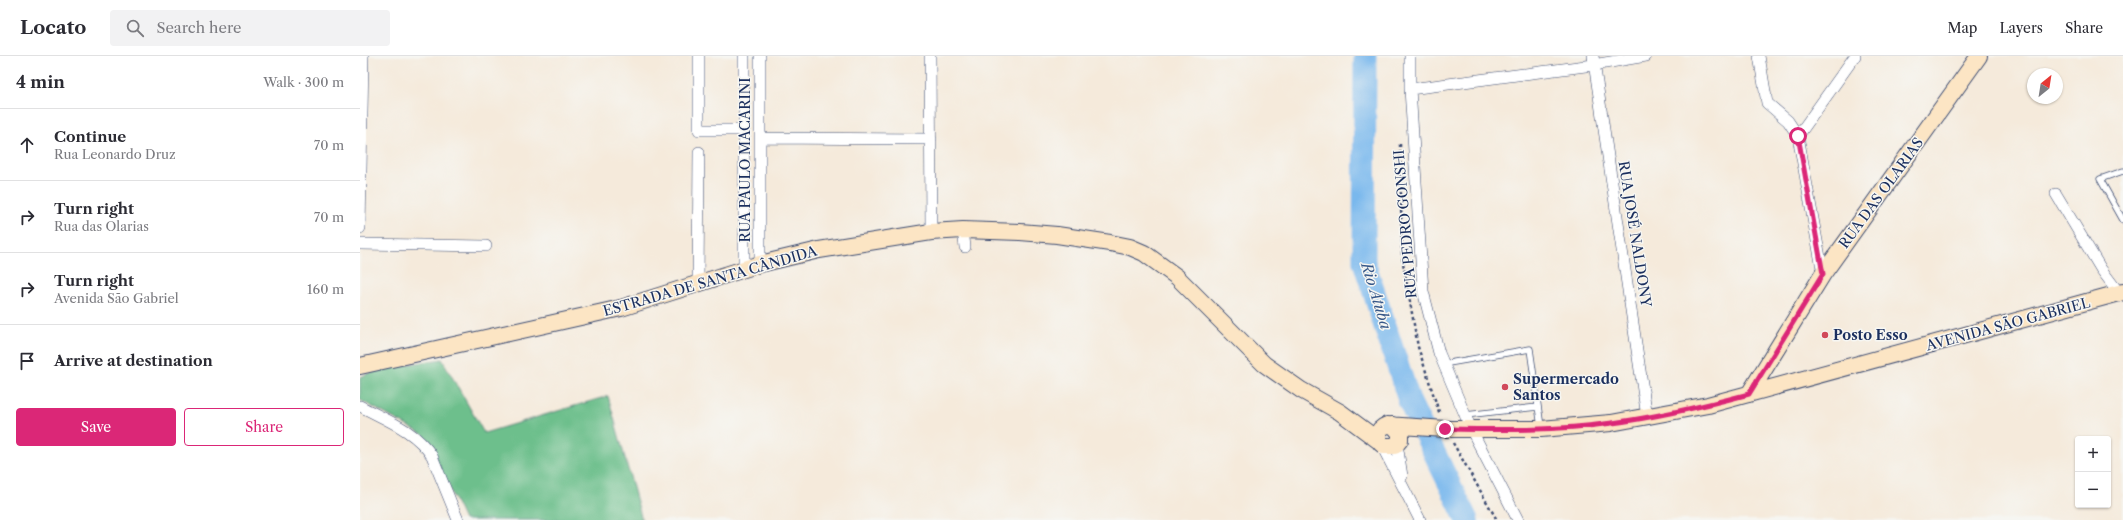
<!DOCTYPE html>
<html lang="en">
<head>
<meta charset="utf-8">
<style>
  :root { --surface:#fff; --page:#f2f2f3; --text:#2b2b33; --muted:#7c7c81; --line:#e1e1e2; --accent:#db2777 }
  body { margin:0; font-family:"Libre Caslon Text",serif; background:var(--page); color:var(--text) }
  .controls { position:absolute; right:12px; bottom:12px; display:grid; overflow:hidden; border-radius:4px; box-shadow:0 1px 3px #0004 }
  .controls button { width:36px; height:36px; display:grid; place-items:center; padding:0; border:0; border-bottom:1px solid var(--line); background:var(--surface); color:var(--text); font:20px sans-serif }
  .compass { position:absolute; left:1667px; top:12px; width:36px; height:36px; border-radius:50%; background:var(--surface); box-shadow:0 1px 3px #0004; rotate:30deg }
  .stop { position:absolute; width:12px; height:12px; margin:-9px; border:3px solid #db2777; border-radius:50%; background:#fff }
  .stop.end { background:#db2777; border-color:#fff; box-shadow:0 1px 4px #0008 }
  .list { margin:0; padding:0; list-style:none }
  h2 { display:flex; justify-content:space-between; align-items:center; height:52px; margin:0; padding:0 16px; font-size:17px }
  h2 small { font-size:13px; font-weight:400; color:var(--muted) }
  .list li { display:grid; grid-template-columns:26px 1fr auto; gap:12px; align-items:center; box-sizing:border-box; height:72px; padding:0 16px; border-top:1px solid var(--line) }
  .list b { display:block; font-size:15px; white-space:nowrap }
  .list p { margin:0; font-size:13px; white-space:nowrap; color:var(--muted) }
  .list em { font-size:13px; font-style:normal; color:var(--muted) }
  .actions { display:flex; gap:8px; padding:12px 16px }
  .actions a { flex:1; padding:9px 0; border:1px solid var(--accent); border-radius:4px; text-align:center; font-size:14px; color:var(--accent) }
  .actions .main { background:var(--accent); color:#fff }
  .icon { flex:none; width:22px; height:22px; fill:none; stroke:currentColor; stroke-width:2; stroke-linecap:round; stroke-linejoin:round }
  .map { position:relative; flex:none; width:1763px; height:464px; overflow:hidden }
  header { display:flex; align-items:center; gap:24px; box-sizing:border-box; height:56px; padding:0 20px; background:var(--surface); border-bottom:1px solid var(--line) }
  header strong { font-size:19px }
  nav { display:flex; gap:22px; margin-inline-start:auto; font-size:14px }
  .search { width:280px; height:36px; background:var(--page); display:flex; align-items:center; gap:10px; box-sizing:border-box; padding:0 14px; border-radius:4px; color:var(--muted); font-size:15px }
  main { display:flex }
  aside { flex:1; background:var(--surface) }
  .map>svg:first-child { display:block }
  .forest { fill:#6dbf8c; stroke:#447775 }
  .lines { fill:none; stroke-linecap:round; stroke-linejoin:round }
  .river { stroke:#79b8ed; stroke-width:23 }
  .service-casing { stroke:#3c4b71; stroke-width:7 }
  .minor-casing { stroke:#3c4b71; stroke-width:12 }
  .secondary-casing { stroke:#3c4b71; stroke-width:18 }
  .path { stroke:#3c4b71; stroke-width:2.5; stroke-dasharray:3 3; stroke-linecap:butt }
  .service { stroke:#fff; stroke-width:5.5 }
  .minor { stroke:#fff; stroke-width:11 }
  .secondary { stroke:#fce5c4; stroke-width:16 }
  .route { stroke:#db2777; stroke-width:5 }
  .poi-dot { fill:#d1495b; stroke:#f6f6f2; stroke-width:1.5 }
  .labels { text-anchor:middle; stroke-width:3; stroke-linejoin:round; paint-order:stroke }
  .street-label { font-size:14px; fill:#1b2f5e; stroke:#f6f6f2 }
  .poi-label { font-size:14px; font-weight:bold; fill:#1b2f5e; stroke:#f6f6f2; text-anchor:start }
  .water-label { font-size:15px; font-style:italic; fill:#375889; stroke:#f6f6f2 }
</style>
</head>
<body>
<header>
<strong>Locato</strong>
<div class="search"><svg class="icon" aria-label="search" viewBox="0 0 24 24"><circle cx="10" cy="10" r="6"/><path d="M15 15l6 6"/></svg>Search here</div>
<nav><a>Map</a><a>Layers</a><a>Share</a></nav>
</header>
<main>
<aside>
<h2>4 min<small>Walk · 300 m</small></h2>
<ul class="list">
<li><svg class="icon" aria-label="ahead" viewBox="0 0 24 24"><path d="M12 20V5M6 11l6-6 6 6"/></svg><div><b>Continue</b><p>Rua Leonardo Druz</p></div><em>70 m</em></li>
<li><svg class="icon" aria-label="right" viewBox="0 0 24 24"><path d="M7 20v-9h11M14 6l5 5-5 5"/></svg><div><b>Turn right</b><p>Rua das Olarias</p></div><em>70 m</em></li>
<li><svg class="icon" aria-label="right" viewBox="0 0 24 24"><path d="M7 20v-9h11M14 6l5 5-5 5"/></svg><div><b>Turn right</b><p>Avenida São Gabriel</p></div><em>160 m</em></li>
<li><svg class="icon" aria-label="arrive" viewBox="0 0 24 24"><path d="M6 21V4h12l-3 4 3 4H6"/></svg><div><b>Arrive at destination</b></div></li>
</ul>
<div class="actions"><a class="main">Save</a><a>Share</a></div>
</aside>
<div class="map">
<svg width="1763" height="464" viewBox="0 0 1763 464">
  <rect width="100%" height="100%" fill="#f6f6f2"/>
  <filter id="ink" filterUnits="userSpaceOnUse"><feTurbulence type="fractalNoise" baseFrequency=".025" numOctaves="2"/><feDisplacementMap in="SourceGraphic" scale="8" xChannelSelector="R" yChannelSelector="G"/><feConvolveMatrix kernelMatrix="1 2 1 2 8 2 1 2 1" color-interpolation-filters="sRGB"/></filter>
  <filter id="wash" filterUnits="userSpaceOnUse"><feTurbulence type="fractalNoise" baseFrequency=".012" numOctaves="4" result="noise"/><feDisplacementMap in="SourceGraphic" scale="16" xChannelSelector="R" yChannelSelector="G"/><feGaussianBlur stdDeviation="0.9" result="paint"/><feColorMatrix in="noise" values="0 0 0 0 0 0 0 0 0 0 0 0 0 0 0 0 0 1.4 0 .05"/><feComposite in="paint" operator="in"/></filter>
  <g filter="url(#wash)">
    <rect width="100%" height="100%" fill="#f5eadb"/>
    <path class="forest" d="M82,303L124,377L248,340L282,464H104L64,379L0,344V321L20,313Z"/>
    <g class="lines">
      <path class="river" d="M1005,0L1004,206L1050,347L1107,464"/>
    </g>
  </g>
  <g filter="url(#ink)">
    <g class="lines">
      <defs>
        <path id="service" d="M1763,115L1740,123L1763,164
          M1083,308L1170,293L1181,371
          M1105,359L1178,351"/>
        <path id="minor" d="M339,0V74H384
          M400,0V208
          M570,0L571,176
          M1050,0V33L1063,235L1079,297L1111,373L1158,464
          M1233,0L1287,361
          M1399,0L1407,47L1428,65L1438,80L1463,218
          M1050,33L1233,9L1286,0
          M1438,80L1495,0
          M400,82L571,83
          M1696,138L1741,213L1759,237
          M0,172L3,0
          M603,174L605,191
          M0,188L126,190
          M384,214V0
          M338,228L339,96
          M0,350C26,364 55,374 72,400L98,464
          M1021,388L1060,464
          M1037,388L1042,420"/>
        <path id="secondary" d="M0,310L261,252L400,208L459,194L571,176L603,174L660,176L697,179L750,187L770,191L784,197L817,221L904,308L941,334L980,356L1019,385
          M1389,338L1463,218L1619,0
          M1033,369L1040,377V384L1035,390H1024C1015,384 1016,373 1027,369L1085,373H1181L1251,367L1348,349L1763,236"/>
      </defs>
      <use href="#service" class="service-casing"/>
      <use href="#minor" class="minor-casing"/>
      <use href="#secondary" class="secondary-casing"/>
      <path class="path" d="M1040,88L1042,201L1058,291L1080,359
        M1093,387L1137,464"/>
      <use href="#service" class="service"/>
      <use href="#minor" class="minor"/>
      <use href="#secondary" class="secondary"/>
    </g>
  </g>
  <g class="lines" filter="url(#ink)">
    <path class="route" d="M1085,373C1140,374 1197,375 1252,367C1298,361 1344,350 1389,338L1463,218L1438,80"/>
  </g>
  <g class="poi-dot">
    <circle cx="1465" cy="279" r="4"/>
    <circle cx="1145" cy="331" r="4"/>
  </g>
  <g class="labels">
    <g class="street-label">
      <text transform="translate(385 104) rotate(-90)" y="5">RUA PAULO MACARINI</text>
      <text transform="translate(1521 137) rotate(-54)" y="5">RUA DAS OLARIAS</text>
      <text transform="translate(1045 168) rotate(-95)" y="5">RUA PEDRO GONSHI</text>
      <text transform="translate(1275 178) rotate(81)" y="5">RUA JOSÉ NALDONY</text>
      <text transform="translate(350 225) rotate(-16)" y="5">ESTRADA DE SANTA CÂNDIDA</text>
      <text transform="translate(1648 268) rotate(-15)" y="5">AVENIDA SÃO GABRIEL</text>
    </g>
    <g class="poi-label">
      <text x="1473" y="284">Posto Esso</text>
      <text x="1153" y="328">Supermercado<tspan x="1153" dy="16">Santos</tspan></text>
    </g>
    <g class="water-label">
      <text transform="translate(1016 240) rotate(73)" y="5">Rio Atuba</text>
    </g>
  </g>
</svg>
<div class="controls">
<button>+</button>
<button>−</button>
</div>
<svg class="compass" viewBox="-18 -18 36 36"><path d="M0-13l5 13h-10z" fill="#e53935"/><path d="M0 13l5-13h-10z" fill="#7c7c81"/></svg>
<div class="stop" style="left:1438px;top:80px"></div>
<div class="stop end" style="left:1085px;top:373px"></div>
</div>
</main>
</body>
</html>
